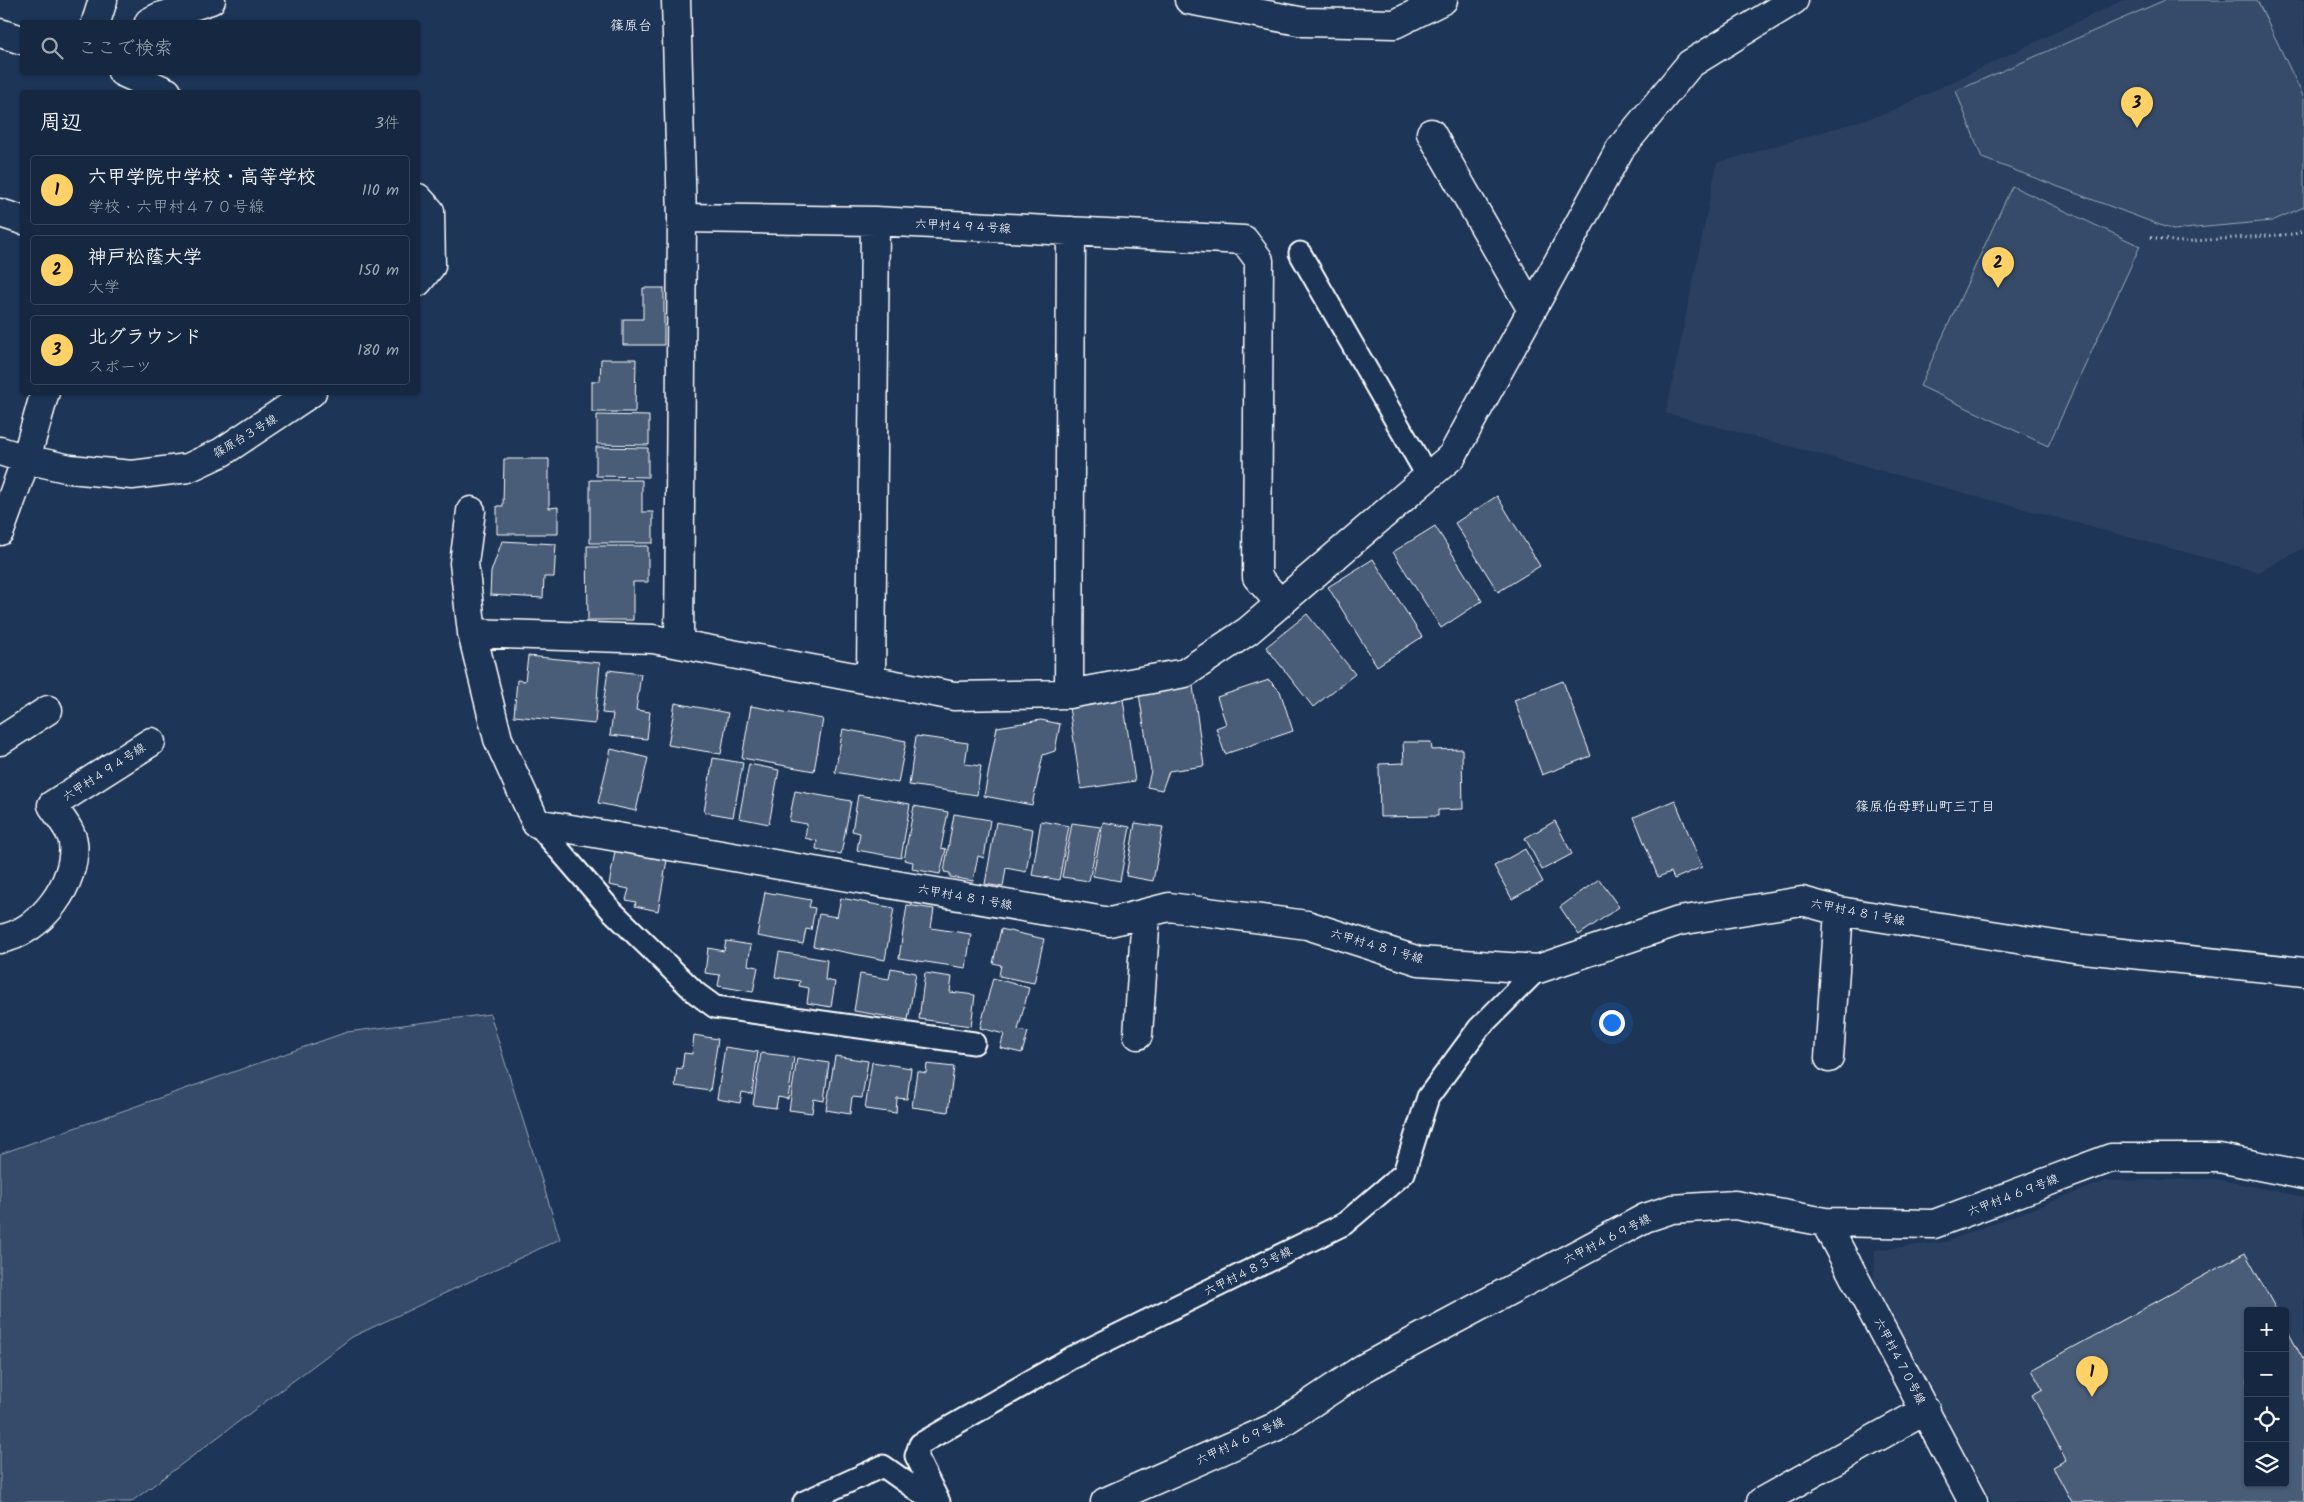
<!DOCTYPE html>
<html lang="ja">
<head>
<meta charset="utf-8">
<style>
  :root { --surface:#162841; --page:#23344c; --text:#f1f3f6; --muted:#9ea6b1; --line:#35445a; --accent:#ffd166 }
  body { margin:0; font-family:Kalam,"Klee One",sans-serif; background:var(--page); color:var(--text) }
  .controls { position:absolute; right:15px; bottom:15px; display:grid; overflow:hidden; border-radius:5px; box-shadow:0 1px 4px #0004 }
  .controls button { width:45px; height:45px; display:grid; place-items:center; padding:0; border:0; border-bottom:1px solid var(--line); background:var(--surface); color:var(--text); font:25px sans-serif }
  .you { position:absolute; left:1611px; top:1022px; width:18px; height:18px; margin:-12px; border:4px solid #fff; border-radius:50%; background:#1a73e8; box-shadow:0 0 0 8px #1a73e833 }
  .badge { display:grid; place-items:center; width:32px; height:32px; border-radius:50%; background:var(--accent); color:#111; font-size:16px; font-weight:700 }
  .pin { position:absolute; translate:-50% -41px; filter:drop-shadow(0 1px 2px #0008) }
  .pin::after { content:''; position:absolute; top:26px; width:18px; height:15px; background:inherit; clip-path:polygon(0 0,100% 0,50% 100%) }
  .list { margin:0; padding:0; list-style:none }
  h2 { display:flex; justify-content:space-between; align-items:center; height:65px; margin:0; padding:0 20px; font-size:21px }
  h2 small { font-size:16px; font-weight:400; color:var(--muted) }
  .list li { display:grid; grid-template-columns:32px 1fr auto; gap:15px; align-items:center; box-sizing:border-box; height:70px; margin:0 10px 10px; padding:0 10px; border:1px solid var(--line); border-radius:5px }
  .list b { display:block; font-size:19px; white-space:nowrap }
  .list p { margin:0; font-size:16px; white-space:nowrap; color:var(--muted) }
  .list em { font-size:16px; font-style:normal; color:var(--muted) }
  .icon { flex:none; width:28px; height:28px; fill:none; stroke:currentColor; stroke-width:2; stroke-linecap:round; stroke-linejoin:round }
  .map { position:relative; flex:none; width:2304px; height:1502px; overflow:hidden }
  .search { position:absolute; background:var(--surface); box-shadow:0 1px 4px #0004; left:20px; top:20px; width:400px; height:55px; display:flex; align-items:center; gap:12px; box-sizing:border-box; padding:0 18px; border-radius:5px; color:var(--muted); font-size:19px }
  .panel { position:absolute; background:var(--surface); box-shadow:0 1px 4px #0004; left:20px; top:90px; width:400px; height:305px; border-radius:5px }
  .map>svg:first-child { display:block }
  .built { fill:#2a4161; fill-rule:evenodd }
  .green { fill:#364b69; stroke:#9aa5b4 }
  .building { fill:#4a5d79; stroke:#fff }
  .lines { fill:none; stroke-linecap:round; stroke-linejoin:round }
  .service-casing { stroke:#fff; stroke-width:25 }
  .minor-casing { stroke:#fff; stroke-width:31 }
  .path { stroke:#fff; stroke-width:3; stroke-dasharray:1 4; stroke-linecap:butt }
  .service { stroke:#1d3557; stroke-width:21 }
  .minor { stroke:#1d3557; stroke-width:28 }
  .labels { text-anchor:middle; stroke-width:4; stroke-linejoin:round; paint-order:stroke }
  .street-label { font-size:12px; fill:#fff; stroke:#1d3557 }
  .neighbourhood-label { font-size:14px; fill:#fff; stroke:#1d3557 }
</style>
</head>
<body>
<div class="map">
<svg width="2304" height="1502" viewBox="0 0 2304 1502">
  <rect width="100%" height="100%" fill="#1d3557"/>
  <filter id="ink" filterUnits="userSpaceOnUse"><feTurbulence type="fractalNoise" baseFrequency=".02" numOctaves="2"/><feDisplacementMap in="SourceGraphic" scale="10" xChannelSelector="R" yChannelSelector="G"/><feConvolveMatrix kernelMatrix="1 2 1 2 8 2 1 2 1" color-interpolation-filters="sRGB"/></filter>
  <g filter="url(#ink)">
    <path class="built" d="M2123,0H2304V548L2259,572L1666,413L1717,163L1887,113Z
      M2215,1179L2304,1197V1502H1992L1874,1282L1875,1250L1945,1242L2106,1181ZM2248,1311H2285V1483H2248Z"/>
    <path class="green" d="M2165,0H2257L2304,98V207L2272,221L2173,230L1982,158L1956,91Z
      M2012,186L2140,246L2048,446L1920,386Z
      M490,1014L560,1239L352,1337L131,1502H0V1154L347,1032Z"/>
    <path class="building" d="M643,288H664V345H623V319H643Z
      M601,359H636L635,412H592V381H600Z
      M597,415L649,416V445L597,444Z
      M596,447L648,448V477L596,476Z
      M504,459H549V508L558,507V534H497V506H503Z
      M590,480H642V512H653V543H590Z
      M1497,496L1540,566L1498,592L1455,523Z
      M1435,526L1482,601L1441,628L1393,552Z
      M502,541L556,544L554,577H544L543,598L490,595L491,572Z
      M587,546H648V582H633V620H588Z
      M1373,559L1422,637L1377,666L1328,587Z
      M1307,614L1355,674L1313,707L1266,647Z
      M528,656L600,663L595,724L514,716L517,680L525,681Z
      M608,670L641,674L636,710L650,712L647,739L610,735L613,714L602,713Z
      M1269,680L1280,691L1293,731L1225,754L1216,728L1226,724L1217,697Z
      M1563,681L1591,756L1542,775L1514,700Z
      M1193,686L1204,766L1169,771L1162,790L1147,787L1151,771L1139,694Z
      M1123,699L1135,781L1081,789L1069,707Z
      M675,703L728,713L721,754L668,745Z
      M751,706L823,719L814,771L742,758Z
      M1041,720L1060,724L1055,751L1043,755L1032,805L984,796L997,727Z
      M843,729L906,741L898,783L835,772Z
      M916,736L968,743L965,764L981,766L977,795L909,785Z
      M1403,742H1431L1432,750L1462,749L1463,809L1438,810V816L1380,817L1379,764L1404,763Z
      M611,749L648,758L636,811L598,803Z
      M713,758L743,763L733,817L704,812Z
      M749,764L779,770L769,824L739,818Z
      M795,791L851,801L841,854L816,849L817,841L805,838L807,824L789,821Z
      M858,795L910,804L901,858L857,850L860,833L852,831Z
      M1675,800L1702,867L1674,879L1671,872L1658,877L1634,817Z
      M914,806L948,812L941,848L946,849L940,874L912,869L913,862L904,860Z
      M954,814L990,820L984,858L978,856L973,881L950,877V873L944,872Z
      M1041,821L1069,826L1059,880L1032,875Z
      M1555,821L1572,854L1542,870L1525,838Z
      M996,822L1033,829L1026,872L1006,868L1003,887L985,884Z
      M1103,822L1130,827L1120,881L1093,876Z
      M1072,823L1100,827L1089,881L1062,877Z
      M1135,823L1163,827L1153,881L1126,876Z
      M1525,849L1543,882L1512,899L1494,866Z
      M615,851L667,860L658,911L635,906L636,902L626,900L629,889L609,885Z
      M1599,879L1619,907L1579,935L1560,907Z
      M765,892L811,900L809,907L815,908L811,930L806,929L803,944L757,936Z
      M841,898L894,908L885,960L813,946L819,914L837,917Z
      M907,905L934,909L931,928L971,934L966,968L899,958Z
      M1001,929L1044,939L1034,983L999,976L1001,965L993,963Z
      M726,941L751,945L748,965L758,967L753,992L718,986L720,975L705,973L708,948L724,951Z
      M779,952L827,960L825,980L835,982L831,1007L807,1003L809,988L799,986L800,981L775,977Z
      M891,968L916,973L908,1020L854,1011L860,974L889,979Z
      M925,973L952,977L950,992L975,995L971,1026L919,1019Z
      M993,978L1029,988L1018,1030L1028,1032L1022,1053L1000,1048L1004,1034L980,1028Z
      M694,1035L718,1039L710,1091L675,1086L677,1068L682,1069L684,1053L692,1054Z
      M725,1047L758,1052L752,1094L742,1092L740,1103L717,1099Z
      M761,1053L794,1057L788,1099L778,1097L776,1108L753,1105Z
      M835,1056L868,1061L862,1098L852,1097L850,1114L826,1110Z
      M797,1058L829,1063L824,1101L814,1099L812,1113L789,1110Z
      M872,1062L911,1068L907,1099L897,1098L896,1113L865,1109Z
      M927,1064L954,1067L948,1112L912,1107L917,1071L926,1073Z
      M2245,1253L2277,1311H2248V1483H2285V1326L2304,1361V1502H2072L2053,1467L2066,1460L2032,1395L2043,1389L2032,1370Z"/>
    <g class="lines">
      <defs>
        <path id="service" d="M1300,253L1428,477
          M536,823L611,910L696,993L715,1007L974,1043
          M804,1502L883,1466L934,1502
          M939,1502L916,1456L920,1444L1071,1358L1344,1224L1404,1173L1428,1097L1479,1028L1538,969"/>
        <path id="minor" d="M676,0L682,218L679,644
          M1189,0L1304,22L1395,24L1443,0
          M96,22L103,0
          M149,22L159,17L211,0
          M0,33L22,40
          M122,72L167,92
          M1431,133L1532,310
          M418,198L430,211L431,266L418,282
          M0,213L22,220
          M682,218L875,221L1244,240L1259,260L1257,577L1280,603
          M0,451L26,459L45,392
          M471,511L464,563L472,633L498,739L536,823L1110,922L1169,907L1307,925L1419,961L1538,969L1679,921L1802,901L1839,911L2074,948L2304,972
          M0,531L26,459L70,469L132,475L188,468L222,452L312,392
          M472,633L653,639L954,696L1069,694L1185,673L1248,631L1452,456L1620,149L1690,64L1794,0
          M871,680L875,221
          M1069,694L1071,231
          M0,741L48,710
          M0,939C40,933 78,882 73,842C72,831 58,815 52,805L151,742
          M1138,1035L1146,913
          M1829,1058L1839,911
          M1825,1222L1973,1502
          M1105,1502L1275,1427L1364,1368L1645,1218L1672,1209L1735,1205L1825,1222L1934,1224L2111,1158H2219L2304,1175
          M1761,1502L1926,1410"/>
      </defs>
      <use href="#service" class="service-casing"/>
      <use href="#minor" class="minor-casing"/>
      <path class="path" d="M2151,237L2178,242L2295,234L2304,230"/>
      <use href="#service" class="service"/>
      <use href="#minor" class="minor"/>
    </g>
  </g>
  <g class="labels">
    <g class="street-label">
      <text transform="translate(963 226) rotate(3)" y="4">六甲村４９４号線</text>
      <text transform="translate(245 436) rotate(-31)" y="4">篠原台３号線</text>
      <text transform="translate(104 772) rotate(-33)" y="4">六甲村４９４号線</text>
      <text transform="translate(965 897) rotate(10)" y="4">六甲村４８１号線</text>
      <text transform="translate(1858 912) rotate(11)" y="4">六甲村４８１号線</text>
      <text transform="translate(1377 946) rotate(16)" y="4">六甲村４８１号線</text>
      <text transform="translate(2013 1195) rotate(-21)" y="4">六甲村４６９号線</text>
      <text transform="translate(1607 1239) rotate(-27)" y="4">六甲村４６９号線</text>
      <text transform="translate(1248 1271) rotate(-26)" y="4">六甲村４８３号線</text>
      <text transform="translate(1900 1361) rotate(62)" y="4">六甲村４７０号線</text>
      <text transform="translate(1240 1441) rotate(-25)" y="4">六甲村４６９号線</text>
    </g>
    <g class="neighbourhood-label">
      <text x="631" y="30">篠原台</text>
      <text x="1925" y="811">篠原伯母野山町三丁目</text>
    </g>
  </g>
</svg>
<div class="controls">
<button>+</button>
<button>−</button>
<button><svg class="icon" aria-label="locate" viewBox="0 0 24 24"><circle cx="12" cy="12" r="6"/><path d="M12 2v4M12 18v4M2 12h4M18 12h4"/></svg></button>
<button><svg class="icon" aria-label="layers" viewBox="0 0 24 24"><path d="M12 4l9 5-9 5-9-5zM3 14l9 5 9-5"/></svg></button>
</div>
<div class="you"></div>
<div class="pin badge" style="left:2092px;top:1397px">1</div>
<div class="pin badge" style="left:1998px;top:288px">2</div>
<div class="pin badge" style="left:2137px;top:128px">3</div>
<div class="search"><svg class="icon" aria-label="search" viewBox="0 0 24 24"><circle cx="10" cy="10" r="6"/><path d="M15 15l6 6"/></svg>ここで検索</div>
<section class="panel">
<h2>周辺<small>3件</small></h2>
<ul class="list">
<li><span class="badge">1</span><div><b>六甲学院中学校・高等学校</b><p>学校 · 六甲村４７０号線</p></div><em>110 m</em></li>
<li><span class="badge">2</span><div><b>神戸松蔭大学</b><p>大学</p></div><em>150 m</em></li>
<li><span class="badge">3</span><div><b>北グラウンド</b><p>スポーツ</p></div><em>180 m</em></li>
</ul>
</section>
</div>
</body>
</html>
